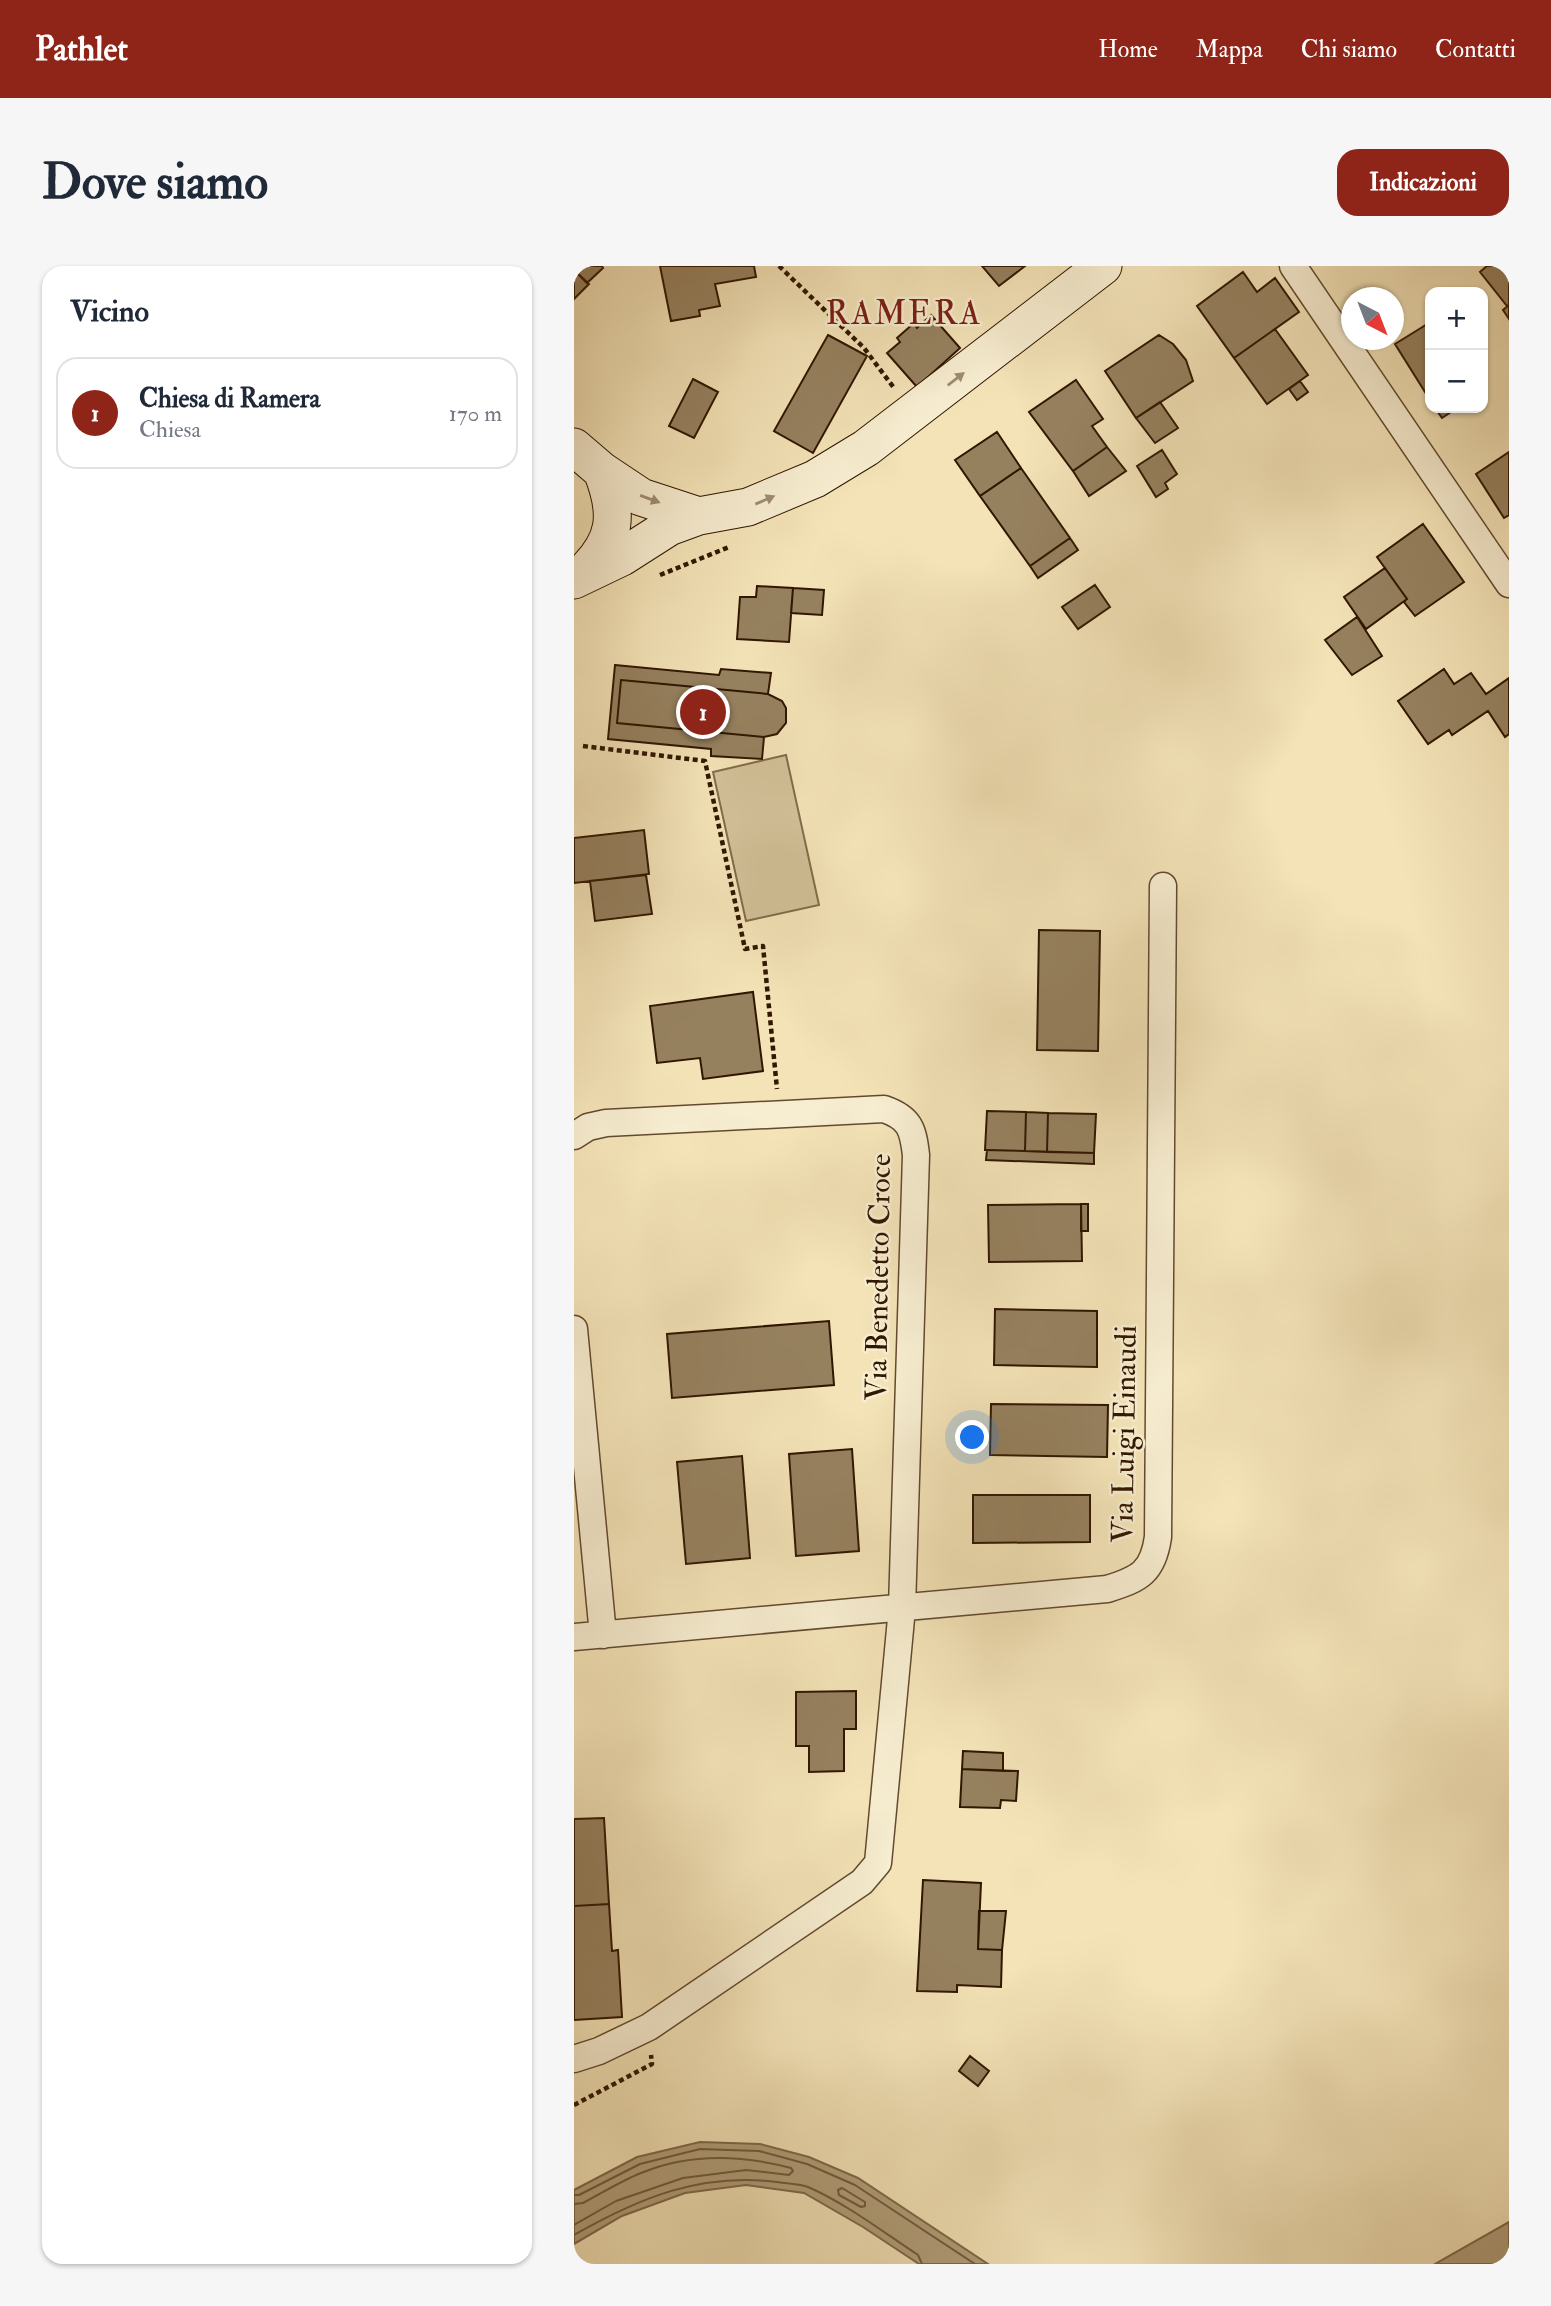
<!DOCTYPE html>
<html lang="it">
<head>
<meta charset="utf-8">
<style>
  :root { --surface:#fff; --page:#f6f6f7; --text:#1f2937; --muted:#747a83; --line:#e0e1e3; --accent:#8f2418 }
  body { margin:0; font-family:"IM FELL Double Pica",serif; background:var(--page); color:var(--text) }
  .controls { position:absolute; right:21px; top:21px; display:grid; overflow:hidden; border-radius:14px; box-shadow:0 2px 5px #0004 }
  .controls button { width:63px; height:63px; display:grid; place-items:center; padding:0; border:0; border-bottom:2px solid var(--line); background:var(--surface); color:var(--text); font:35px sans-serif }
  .compass { position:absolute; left:767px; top:21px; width:63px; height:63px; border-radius:50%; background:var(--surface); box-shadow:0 2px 5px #0004; rotate:138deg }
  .you { position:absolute; left:399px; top:1172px; width:24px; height:24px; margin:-18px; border:5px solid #fff; border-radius:50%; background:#1a73e8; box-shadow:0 0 0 10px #1a73e833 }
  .badge { display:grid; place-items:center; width:46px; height:46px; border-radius:50%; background:var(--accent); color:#fff; font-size:23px; font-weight:700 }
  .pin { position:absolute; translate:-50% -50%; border:4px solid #fff; box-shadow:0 2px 7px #0006 }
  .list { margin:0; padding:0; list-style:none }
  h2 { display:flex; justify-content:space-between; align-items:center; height:91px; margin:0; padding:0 28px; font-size:30px }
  h2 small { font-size:23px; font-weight:400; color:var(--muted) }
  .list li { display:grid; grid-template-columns:46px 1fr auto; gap:21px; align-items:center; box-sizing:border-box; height:112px; margin:0 14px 14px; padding:0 14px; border:2px solid var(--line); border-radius:21px }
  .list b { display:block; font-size:26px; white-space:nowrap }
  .list p { margin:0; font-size:23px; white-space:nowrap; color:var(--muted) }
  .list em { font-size:23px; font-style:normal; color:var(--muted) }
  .map { position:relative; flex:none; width:935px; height:1998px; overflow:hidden; border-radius:21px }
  header { display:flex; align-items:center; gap:42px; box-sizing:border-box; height:98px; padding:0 35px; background:var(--accent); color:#fff }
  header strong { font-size:33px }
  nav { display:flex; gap:38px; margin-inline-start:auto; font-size:24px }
  .intro { display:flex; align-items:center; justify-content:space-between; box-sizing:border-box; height:168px; padding:0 42px }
  h1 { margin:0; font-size:49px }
  .button { padding:18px 32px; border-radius:21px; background:var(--accent); color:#fff; font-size:24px; font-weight:700 }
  main { display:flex; gap:42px; padding:0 42px }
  aside { flex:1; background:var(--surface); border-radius:21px; box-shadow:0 2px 5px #0004 }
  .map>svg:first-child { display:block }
  .green { fill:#d2c098; stroke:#826c4c; stroke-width:2 }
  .water { fill:#b19e79; stroke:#7e6849; stroke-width:2 }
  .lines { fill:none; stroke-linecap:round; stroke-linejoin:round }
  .shore { stroke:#715a3c; stroke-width:2 }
  .building { fill:#96815f; stroke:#311700; stroke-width:2 }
  .minor-casing { stroke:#624a2e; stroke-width:29 }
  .secondary-casing { stroke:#311700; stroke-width:39 }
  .path { stroke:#311700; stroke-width:4.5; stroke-dasharray:5 3.5; stroke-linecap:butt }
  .minor { stroke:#f7edd0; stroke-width:26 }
  .secondary { stroke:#f7edd0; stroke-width:37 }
  .oneway { fill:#9e8d72 }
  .labels { text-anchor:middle; stroke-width:5; stroke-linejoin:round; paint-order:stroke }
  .street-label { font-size:30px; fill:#311700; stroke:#f7edd0 }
  .quarter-label { font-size:33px; letter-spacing:2px; fill:#7a1f14; stroke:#f7edd0 }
</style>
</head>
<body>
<header>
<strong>Pathlet</strong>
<nav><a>Home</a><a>Mappa</a><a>Chi siamo</a><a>Contatti</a></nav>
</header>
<div class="intro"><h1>Dove siamo</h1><a class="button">Indicazioni</a></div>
<main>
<aside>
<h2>Vicino<small></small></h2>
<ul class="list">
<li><span class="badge">1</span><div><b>Chiesa di Ramera</b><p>Chiesa</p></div><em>170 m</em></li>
</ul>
</aside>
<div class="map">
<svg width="935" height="1998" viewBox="0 0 935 1998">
  <rect width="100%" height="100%" fill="#f3e3b7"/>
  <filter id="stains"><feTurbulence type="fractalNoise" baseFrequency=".00286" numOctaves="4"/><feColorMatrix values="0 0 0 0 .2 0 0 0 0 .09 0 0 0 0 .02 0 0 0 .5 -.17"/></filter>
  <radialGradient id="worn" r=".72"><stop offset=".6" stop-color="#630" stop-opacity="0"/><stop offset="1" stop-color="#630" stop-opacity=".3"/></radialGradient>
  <path class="green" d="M212,489L245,639L172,655L139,506Z"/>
  <path class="water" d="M126,1876L186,1878L235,1891L284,1912L414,1998H345L289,1961L230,1927L172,1919L111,1927L48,1950L0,1978V1924L63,1891Z
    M935,1956V1998H861Z"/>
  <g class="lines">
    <path class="shore" d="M268,1922L291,1936V1940L287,1941L265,1929L264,1924Z
      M0,1929H5L66,1898L126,1883L185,1885L233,1898L281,1919L401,1998
      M0,1938L9,1937C28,1927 47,1915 67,1907C115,1887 168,1889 217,1902L219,1905L215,1909L172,1904L109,1912L42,1935L0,1959
      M0,1969C65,1932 127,1906 203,1916C213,1918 225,1917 234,1921C273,1938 309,1966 344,1989L348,1998"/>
  </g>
  <path class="building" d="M0,0H28L29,2L13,17L0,4Z
    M86,0H180L182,11L141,18L146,40L125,44L126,50L97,55Z
    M408,0H451L425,20Z
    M913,0H935V39L933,40L906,6Z
    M0,4L15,18L0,33Z
    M669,6L683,26L701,12L725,46L660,92L623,40Z
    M935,39V53L929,44Z
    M357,49L386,82L343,121L313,87L326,76L323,72L340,57L343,62Z
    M855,57L856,60V134L821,78Z
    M701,63L734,109L693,138L660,92Z
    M254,69L293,90L239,187L200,165Z
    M585,69L599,78L612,94L619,115L562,152L531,105Z
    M119,113L144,126L120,172L95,160Z
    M502,114L529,153L518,160L533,181L499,205L455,146Z
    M726,115L734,126L723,134L715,123Z
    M586,136L604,162L581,177L562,152Z
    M861,142H883L868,152Z
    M423,166L447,202L406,230L381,194Z
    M533,181L552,205L515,230L499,205Z
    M588,184L603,208L591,217L594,223L582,231L563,200Z
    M935,186V249L930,252L902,208Z
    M447,202L496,272L456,300L406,230Z
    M849,258L890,316L841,350L830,336L833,333L803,291Z
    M496,272L504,284L464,312L456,300Z
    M811,302L833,333L792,363L770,331Z
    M521,319L536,341L504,363L488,341Z
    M183,320L219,322L215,376L163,373L166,331H182Z
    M219,322L250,324L248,349L217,347Z
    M783,351L808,390L778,409L751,374Z
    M41,399L145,409L147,403L197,407L194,428L47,414L43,457L190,471L188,493L137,490V483L34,473Z
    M870,403L880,418L897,407L912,428L935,412V468L931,471L914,445L878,469L875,464L854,478L824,435Z
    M47,414L194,428L208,435L212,442V457L203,468L190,471L43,457Z
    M70,564L75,608L0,617V572Z
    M72,609L78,648L21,655L16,615Z
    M465,664L526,665L524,785L463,784Z
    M179,726L189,805L129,813L126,792L83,797L76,740Z
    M413,845L452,846L451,885L411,884Z
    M452,846L474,847L473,886L451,885Z
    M474,847L522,848L520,887L473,886Z
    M413,884L520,887V898L412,894Z
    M507,938H514V965H507Z
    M507,938L508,995L415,996L414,939Z
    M421,1043L523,1045V1101L420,1099Z
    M255,1055L260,1119L98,1132L93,1068Z
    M417,1138L534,1139L533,1191L416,1189Z
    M278,1183L285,1285L222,1290L215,1188Z
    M168,1190L176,1292L112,1298L103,1196Z
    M399,1229H516V1276L399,1277Z
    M282,1425V1463H270V1505L235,1506V1480H222V1426Z
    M389,1485L429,1487V1505L388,1503Z
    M388,1503L444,1505L442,1535L427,1534L426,1542L386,1541Z
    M30,1552L35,1638L0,1640V1553Z
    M349,1614L407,1617L404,1683L428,1684L427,1721L383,1719V1726L343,1725Z
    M35,1638L38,1685L44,1684L48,1751L0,1754V1640Z
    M405,1645H432L428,1684L404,1683Z
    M396,1790L415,1805L404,1820L385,1805Z"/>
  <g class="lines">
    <defs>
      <path id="minor" d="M719,0L935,318
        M0,870L14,861L32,857L310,843C336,852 339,863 342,889L328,1342L304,1597L288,1616L75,1761L25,1785L0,1793
        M0,1063L29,1369
        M0,1371L533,1323C566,1313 579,1306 584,1271L589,620"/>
      <path id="secondary" d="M0,181L28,205L67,231L125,250L174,241L241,213L292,182L529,0
        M8,308C43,275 45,248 28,205
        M0,314L48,291L95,261L125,250"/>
    </defs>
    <use href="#minor" class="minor-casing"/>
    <use href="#secondary" class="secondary-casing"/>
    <path class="path" d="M205,0L290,82L320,122
      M86,309L155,281
      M9,480L131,495L171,683L189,680L203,823
      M0,1839L78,1798L77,1789"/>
    <use href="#minor" class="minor"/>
    <use href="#secondary" class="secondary"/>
  </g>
  <defs><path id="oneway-solid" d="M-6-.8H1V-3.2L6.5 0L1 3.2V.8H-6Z" transform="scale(1.75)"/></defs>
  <g class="oneway">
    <use href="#oneway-solid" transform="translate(382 113) rotate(-38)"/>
    <use href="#oneway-solid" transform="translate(76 233) rotate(20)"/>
    <use href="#oneway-solid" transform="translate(191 234) rotate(-23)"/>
  </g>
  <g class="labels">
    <g class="street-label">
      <text transform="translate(304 1011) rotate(-89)" y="10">Via Benedetto Croce</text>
      <text transform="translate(550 1168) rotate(-89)" y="10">Via Luigi Einaudi</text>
    </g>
    <g class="quarter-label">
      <text x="330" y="58">RAMERA</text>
    </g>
  </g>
  <rect width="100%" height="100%" filter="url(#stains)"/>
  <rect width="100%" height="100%" fill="url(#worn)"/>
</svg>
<div class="controls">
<button>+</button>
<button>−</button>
</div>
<svg class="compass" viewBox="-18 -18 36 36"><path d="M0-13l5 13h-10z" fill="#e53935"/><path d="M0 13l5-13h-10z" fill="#747a83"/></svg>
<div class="you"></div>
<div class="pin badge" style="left:129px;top:446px">1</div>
</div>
</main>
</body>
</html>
